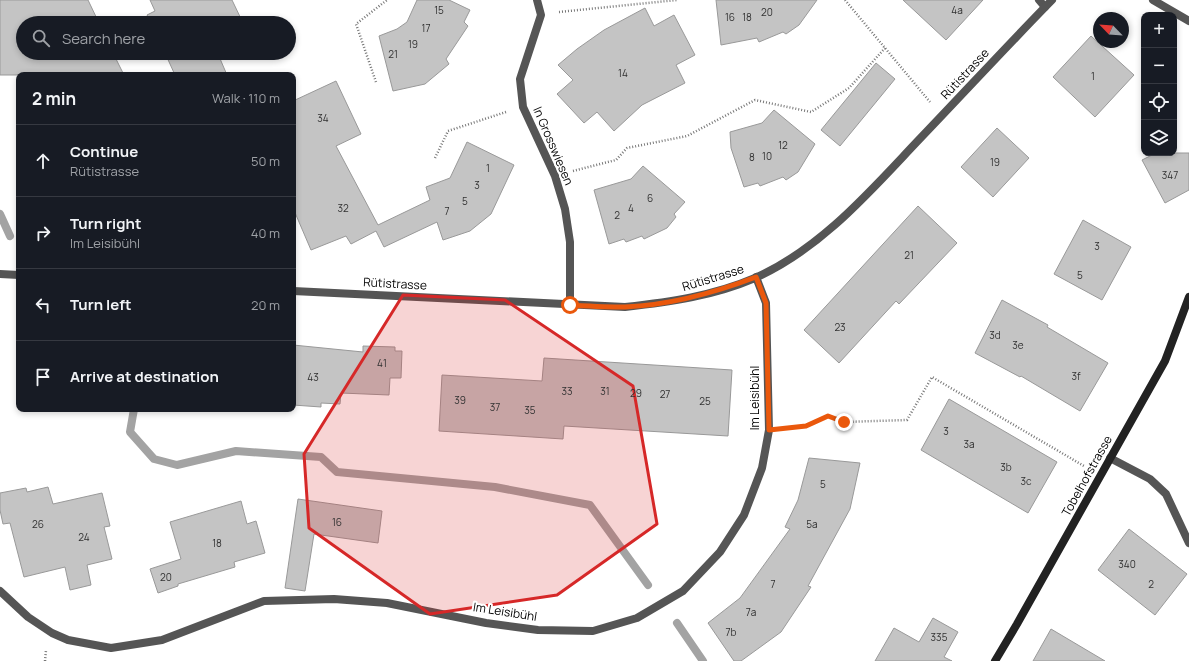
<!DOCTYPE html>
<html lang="en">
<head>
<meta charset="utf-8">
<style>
  :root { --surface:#171b24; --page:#20242c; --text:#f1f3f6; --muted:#9ea1a6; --line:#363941 }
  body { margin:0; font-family:Manrope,sans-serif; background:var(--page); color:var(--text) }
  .controls { position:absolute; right:12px; top:12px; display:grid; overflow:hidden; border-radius:8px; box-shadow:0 2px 6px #0003 }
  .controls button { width:36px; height:36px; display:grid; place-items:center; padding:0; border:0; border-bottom:1px solid var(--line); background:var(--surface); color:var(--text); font:20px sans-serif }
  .compass { position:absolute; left:1093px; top:12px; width:36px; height:36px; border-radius:50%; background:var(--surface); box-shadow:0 2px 6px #0003; rotate:295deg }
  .stop { position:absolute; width:12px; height:12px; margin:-9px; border:3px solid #ea580c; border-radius:50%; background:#fff }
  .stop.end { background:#ea580c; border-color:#fff; box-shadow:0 1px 4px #0008 }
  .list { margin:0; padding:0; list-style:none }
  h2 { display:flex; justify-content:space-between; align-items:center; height:52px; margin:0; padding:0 16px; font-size:17px }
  h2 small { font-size:13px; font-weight:400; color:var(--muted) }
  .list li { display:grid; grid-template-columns:26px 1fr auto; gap:12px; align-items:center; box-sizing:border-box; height:72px; padding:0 16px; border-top:1px solid var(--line) }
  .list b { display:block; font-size:15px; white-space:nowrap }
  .list p { margin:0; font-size:13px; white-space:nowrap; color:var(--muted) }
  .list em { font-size:13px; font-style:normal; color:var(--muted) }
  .icon { flex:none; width:22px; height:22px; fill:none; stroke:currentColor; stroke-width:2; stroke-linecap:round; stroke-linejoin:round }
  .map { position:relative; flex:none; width:1189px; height:661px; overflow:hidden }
  .search { position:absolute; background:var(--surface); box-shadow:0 2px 6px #0003; left:16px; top:16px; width:280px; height:44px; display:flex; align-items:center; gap:10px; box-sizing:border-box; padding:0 14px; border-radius:22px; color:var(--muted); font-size:15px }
  .panel { position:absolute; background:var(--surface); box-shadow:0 2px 6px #0003; left:16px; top:72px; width:280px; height:340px; border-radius:8px }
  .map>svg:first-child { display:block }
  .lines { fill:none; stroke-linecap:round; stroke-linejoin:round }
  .stream { stroke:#a3a3a3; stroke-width:8 }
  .building { fill:#c4c4c4; stroke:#999 }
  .path { stroke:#777; stroke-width:2.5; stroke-dasharray:1 2; stroke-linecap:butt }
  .lane { stroke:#555; stroke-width:8 }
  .street { stroke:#555; stroke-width:8 }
  .secondary { stroke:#222; stroke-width:8 }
  .route { stroke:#ea580c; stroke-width:5 }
  .marked { fill:#d62828; fill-opacity:0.2; stroke:#d62828; stroke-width:3; stroke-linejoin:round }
  .labels { text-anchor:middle; stroke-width:4; stroke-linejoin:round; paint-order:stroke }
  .number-label { font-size:10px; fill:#313131 }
  .street-label { font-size:12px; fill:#000; stroke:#fff }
</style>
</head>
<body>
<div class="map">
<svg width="1189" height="661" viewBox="0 0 1189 661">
  <rect width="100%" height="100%" fill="#fff"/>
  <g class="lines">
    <path class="stream" d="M0,214L10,236
      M134,409L130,432L154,459L177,465L236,451L321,457L337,472L495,487L590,505L648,585
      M677,623L703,661"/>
  </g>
  <path class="building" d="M0,0H88L99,23H23V53H113L124,75H0Z
    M150,0H232L243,23H151L147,15L155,11Z
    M417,0H449L470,10L464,22L468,26L446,59L449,64L425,84L393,91L379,36L397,29L407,22Z
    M716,0H817L799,25L786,34L783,32L759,42L757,38L721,45Z
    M903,0H983L946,40Z
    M645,8L654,26L674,15L695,55L676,65L685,83L642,105L614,131L597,112L584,123L557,94L573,80L558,65L577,49L604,30Z
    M1091,36L1134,75L1095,117L1053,77Z
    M165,53H219L218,54L227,75H175Z
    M876,63L895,79L840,146L821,130Z
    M336,81L361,134L336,146L378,225L430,200L426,187L450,178L467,142L514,165L491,214L470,231L443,240L437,222L384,247L376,231L351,244L346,236L311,250L293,208V101Z
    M774,110L815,144L798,172L786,180L783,177L760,186L758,183L744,187L731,148L730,132L762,123Z
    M997,128L1029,158L993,197L961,167Z
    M1156,153H1189V190L1165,203L1142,160Z
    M643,166L685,202L674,214L676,217L667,228L644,239L642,236L626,242L624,239L609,244L594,190L631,179Z
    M918,206L957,243L899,304L896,301L839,363L804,330Z
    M1083,220L1131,247L1102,300L1054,274Z
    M1002,300L1048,325L1047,327L1108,363L1080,411L1021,376L1020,377L975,353Z
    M293,345L363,352V346L395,347V351H402L401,378H390L389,395L341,393L340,404L321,403V407L293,405Z
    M544,358L732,370L728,436L564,426L563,439L439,431L442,375L542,381Z
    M949,399L1057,462L1028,513L921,450Z
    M809,458L860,463L850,509L808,586L811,587L781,632L741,661H734L708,623L740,598L790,529L785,527L798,500Z
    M48,487L53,504L102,493L110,526L104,527L112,559L87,565L91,585L70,590L65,567L24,577L10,523L3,524L0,510V493L26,488L27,492Z
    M298,499L382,511L378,543L314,534L305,591L285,588Z
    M241,501L247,524L256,521L265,553L234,562L235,567L178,584V586L158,593L150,569L181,559L170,522Z
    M1129,529L1187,574L1155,615L1098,570Z
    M933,618L958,632L944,657L952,661H875L894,628L919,642Z
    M1051,629L1105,661H1033Z"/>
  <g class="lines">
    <path class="path" d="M845,0L930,102
      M559,12L677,0
      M376,82L356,24L387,0
      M435,158L448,131L506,112
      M573,171L616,160L627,148L687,136L755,100L811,112L849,88L885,48
      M787,428L806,426L828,416L844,422L907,420L932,377L1084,466
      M45,661L46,650"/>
    <path class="lane" d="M1039,0L1045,7"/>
    <path class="street" d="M537,0L541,15L520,79L523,107L555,176L565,209L570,242V305
      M1153,0L1189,21
      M0,274L19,275
      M293,291L625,307C670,302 713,296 755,278C818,250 866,196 912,147C959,98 1005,48 1052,0
      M1110,458L1150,479L1166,494L1189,543
      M0,591L28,617L52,633L68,640L111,648L162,640L264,601L334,599L387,603L486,623L538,630L593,631L637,618L683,591L720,552L744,515L762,468L769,430L766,303L756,277"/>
    <path class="secondary" d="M995,661L1017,624L1165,361L1189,297"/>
  </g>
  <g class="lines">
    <path class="route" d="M570,305C589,306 607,307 625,307C671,305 714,293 756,277L766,303L769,430L806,426L828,416L844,422"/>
  </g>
  <path class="marked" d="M403,295L505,300L633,386L657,524L557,595L430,614L309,528L304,454Z"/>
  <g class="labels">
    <g class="number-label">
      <text x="439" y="14">15</text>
      <text x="957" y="14">4a</text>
      <text x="767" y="16">20</text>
      <text x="730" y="21">16</text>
      <text x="747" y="21">18</text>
      <text x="426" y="32">17</text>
      <text x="413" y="48">19</text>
      <text x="393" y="58">21</text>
      <text x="623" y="77">14</text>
      <text x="1093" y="80">1</text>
      <text x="323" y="122">34</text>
      <text x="783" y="149">12</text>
      <text x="767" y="160">10</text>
      <text x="752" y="161">8</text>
      <text x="995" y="166">19</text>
      <text x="488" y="172">1</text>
      <text x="1170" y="179">347</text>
      <text x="477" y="189">3</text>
      <text x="650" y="202">6</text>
      <text x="465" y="205">5</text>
      <text x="343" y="212">32</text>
      <text x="631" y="212">4</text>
      <text x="447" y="215">7</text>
      <text x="617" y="219">2</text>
      <text x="1097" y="250">3</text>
      <text x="909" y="259">21</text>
      <text x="1080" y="279">5</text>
      <text x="840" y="331">23</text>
      <text x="995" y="339">3d</text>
      <text x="1018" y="349">3e</text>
      <text x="382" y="367">41</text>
      <text x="1076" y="380">3f</text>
      <text x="313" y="381">43</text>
      <text x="567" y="395">33</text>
      <text x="605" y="395">31</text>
      <text x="636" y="397">29</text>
      <text x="665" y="398">27</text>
      <text x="460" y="404">39</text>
      <text x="705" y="405">25</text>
      <text x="495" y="411">37</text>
      <text x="530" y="414">35</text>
      <text x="946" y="435">3</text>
      <text x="969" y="448">3a</text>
      <text x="1006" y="471">3b</text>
      <text x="1026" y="485">3c</text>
      <text x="823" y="488">5</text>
      <text x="337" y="526">16</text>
      <text x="38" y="528">26</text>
      <text x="812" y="528">5a</text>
      <text x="84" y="541">24</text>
      <text x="217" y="547">18</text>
      <text x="1127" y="568">340</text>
      <text x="166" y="581">20</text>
      <text x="773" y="588">7</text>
      <text x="1151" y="588">2</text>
      <text x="751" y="616">7a</text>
      <text x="731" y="636">7b</text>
      <text x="939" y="641">335</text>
    </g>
    <g class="street-label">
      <text transform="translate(965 74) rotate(-47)" y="4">Rütistrasse</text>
      <text transform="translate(553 146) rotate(67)" y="4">In Grosswiesen</text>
      <text transform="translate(713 278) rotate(-17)" y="4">Rütistrasse</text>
      <text transform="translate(395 284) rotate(3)" y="4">Rütistrasse</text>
      <text transform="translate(755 398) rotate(-90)" y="4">Im Leisibühl</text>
      <text transform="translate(1087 476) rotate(-61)" y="4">Tobelhofstrasse</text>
      <text transform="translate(505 612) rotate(9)" y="4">Im Leisibühl</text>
    </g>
  </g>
</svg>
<div class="controls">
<button>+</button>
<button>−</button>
<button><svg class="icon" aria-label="locate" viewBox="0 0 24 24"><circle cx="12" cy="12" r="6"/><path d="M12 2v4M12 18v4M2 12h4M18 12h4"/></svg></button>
<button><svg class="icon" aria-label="layers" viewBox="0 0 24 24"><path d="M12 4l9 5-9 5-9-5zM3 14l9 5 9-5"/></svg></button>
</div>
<svg class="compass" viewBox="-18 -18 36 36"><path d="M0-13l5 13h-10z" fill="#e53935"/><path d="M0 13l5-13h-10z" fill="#9ea1a6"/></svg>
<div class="stop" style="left:570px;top:305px"></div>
<div class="stop end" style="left:844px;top:422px"></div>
<div class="search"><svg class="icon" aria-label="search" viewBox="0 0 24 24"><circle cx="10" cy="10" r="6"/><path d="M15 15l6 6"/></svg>Search here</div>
<section class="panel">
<h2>2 min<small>Walk · 110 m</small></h2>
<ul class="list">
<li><svg class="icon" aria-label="ahead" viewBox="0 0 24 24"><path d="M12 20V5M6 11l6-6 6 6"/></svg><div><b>Continue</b><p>Rütistrasse</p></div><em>50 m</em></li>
<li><svg class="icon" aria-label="right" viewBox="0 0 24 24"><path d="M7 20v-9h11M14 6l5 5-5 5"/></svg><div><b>Turn right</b><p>Im Leisibühl</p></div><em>40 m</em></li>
<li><svg class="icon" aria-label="left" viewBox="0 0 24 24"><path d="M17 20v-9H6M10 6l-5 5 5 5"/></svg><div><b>Turn left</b></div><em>20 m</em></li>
<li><svg class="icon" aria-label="arrive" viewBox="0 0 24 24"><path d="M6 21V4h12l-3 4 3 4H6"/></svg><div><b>Arrive at destination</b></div></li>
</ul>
</section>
</div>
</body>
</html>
